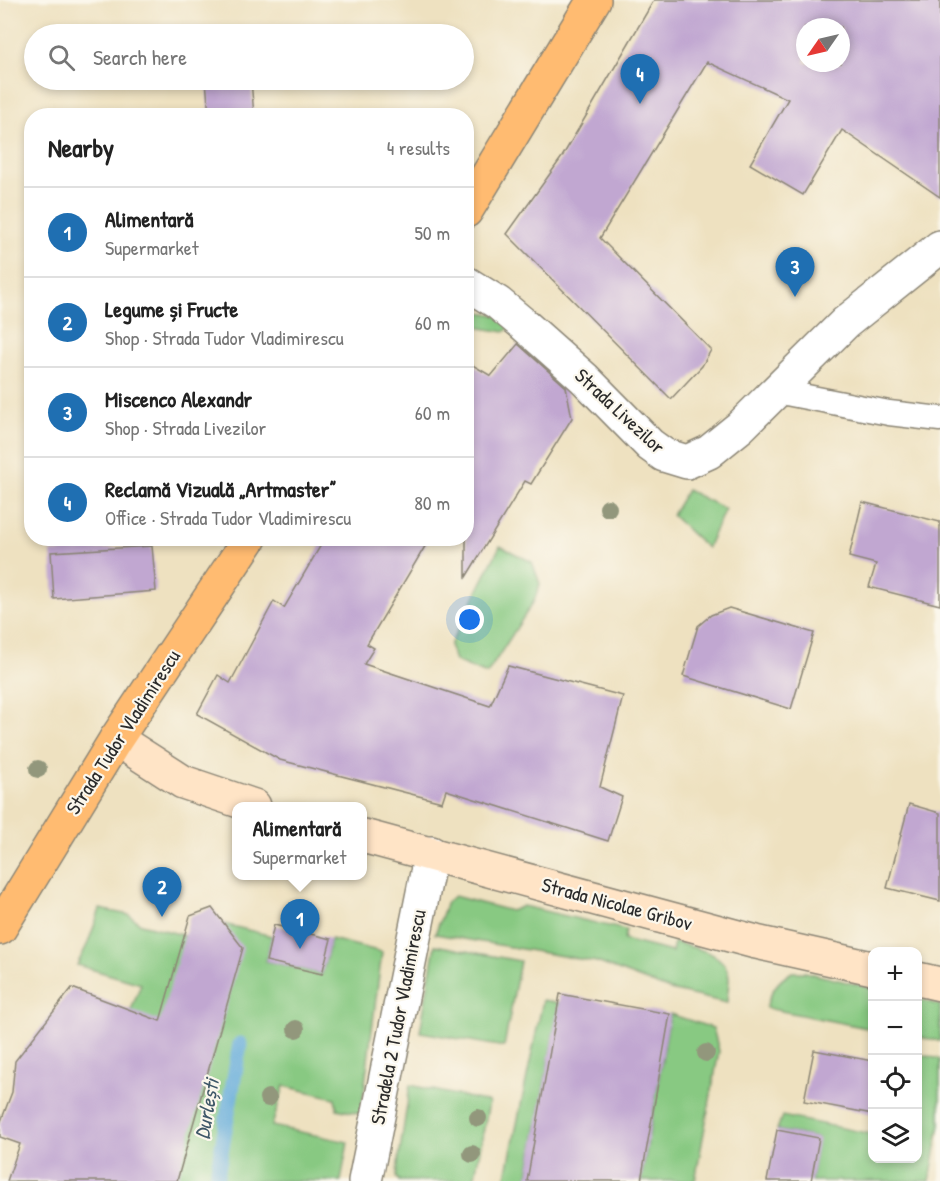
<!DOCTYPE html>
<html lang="en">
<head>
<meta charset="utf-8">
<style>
  :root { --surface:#fff; --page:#f2f2f2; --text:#222; --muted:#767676; --line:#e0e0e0; --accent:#1f6fb2 }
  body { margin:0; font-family:"Patrick Hand",sans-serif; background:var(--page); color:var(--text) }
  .controls { position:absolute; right:18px; bottom:18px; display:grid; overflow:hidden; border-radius:12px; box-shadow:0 3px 9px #0003 }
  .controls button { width:54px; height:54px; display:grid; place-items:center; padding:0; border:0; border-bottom:2px solid var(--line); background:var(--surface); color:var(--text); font:30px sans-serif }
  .compass { position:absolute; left:796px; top:18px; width:54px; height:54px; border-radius:50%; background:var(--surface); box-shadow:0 3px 9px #0003; rotate:236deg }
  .you { position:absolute; left:470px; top:620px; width:21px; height:21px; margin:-15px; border:4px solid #fff; border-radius:50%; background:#1a73e8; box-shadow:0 0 0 9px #1a73e833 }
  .badge { display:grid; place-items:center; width:39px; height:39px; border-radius:50%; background:var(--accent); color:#fff; font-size:20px; font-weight:700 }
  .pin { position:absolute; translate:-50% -50px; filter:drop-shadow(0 2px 3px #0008) }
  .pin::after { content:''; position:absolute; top:32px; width:21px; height:18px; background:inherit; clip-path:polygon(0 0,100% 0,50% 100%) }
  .popup { position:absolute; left:232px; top:802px; width:135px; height:78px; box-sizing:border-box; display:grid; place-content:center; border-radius:12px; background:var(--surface); filter:drop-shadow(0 2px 4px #0005); font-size:20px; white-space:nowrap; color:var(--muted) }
  .popup b { font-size:22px; color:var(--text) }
  .popup::after { content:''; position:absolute; left:50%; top:100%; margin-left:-12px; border:12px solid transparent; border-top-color:var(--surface) }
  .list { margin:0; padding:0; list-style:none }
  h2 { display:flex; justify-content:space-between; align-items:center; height:78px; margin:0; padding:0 24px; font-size:26px }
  h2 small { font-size:20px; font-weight:400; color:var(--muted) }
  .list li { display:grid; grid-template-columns:39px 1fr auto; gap:18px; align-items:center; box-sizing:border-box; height:90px; padding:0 24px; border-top:2px solid var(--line) }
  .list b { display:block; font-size:22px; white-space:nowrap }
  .list p { margin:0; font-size:20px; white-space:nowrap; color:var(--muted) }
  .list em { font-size:20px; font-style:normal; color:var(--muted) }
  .icon { flex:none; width:33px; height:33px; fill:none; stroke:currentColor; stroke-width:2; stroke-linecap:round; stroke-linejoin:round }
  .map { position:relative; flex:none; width:940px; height:1181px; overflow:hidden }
  .search { position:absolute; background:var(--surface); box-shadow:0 3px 9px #0003; left:24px; top:24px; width:450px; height:66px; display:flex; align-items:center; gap:15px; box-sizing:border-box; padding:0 21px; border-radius:33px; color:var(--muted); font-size:22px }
  .panel { position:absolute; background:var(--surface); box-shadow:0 3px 9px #0003; left:24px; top:108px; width:450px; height:438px; border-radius:24px }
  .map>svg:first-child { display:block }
  .green { fill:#88c982; stroke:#5a7a56; stroke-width:1.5 }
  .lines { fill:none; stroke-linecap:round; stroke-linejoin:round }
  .stream { stroke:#62aad9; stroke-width:15 }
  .building { fill:#c1a7d1; fill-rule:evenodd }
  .lane-casing { stroke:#8c8676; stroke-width:27 }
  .street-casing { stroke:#8c8676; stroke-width:36 }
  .secondary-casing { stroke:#8c8676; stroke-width:36 }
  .primary-casing { stroke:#8c8676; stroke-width:36 }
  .lane { stroke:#fff; stroke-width:24 }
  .street { stroke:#fff; stroke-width:33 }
  .secondary { stroke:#ffe4c6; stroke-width:33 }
  .primary { stroke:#ffbb71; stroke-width:33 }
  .tree { fill:#92977c }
  .labels { text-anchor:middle; stroke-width:4.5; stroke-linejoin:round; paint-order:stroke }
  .street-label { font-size:20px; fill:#2b2b2b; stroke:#fbf7ec }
  .water-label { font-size:21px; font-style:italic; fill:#3e5768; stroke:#fbf7ec }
</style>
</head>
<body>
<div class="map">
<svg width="940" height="1181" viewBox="0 0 940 1181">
  <rect width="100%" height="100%" fill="#fbf7ec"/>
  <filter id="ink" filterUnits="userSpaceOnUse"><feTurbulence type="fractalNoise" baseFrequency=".0167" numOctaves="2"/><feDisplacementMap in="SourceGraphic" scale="12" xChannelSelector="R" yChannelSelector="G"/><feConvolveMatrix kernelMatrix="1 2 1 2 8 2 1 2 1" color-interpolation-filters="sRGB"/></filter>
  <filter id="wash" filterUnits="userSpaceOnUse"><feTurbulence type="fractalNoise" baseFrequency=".008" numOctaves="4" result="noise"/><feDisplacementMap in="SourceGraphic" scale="24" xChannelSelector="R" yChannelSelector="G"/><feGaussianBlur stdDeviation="1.35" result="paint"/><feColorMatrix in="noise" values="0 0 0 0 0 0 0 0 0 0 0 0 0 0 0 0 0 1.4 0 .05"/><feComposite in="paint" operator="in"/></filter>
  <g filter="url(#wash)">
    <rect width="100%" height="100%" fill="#eee1c0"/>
    <path class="green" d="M467,310L496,315L513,325L504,332L481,328L467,319Z
      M687,490L725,509L707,548L672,515Z
      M500,546L532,562L540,584L534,601L487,674L455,661L450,645Z
      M454,896L511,911L523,906L626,930L624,940L672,952L674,942C694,948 728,952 729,979C729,987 727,995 727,1003L670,990L597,962L435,934L447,902Z
      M100,909L129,915L141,924L179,934L191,940L224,924L272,936L266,961L322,974L331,939L382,952L361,1114L337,1109L335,1098L284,1086L272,1126L348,1142L341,1181H66L141,984L77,965L88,943Z
      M435,945L520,961L504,1047L420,1032Z
      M792,972H805L872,988V1029L766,1008C771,991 776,982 792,972Z
      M918,999L940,1005V1041L918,1037Z
      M543,1000L559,1003L527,1181H505Z
      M670,1014L713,1028L719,1051L695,1181H641Z
      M918,1054L940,1059V1123L930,1181H811L818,1138L777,1130L782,1116L872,1134V1158H918Z
      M410,1085L489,1102L474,1181H399L396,1177Z"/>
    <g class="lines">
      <path class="stream" d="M216,1181L240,1044"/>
    </g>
    <g id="blocks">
      <path class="building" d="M654,0H940V197L842,130L803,195L750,164L788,99L707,62L600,238L711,350L702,366L671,399L507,234L562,157ZM805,27H841V63H805Z
        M206,80H251L254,116H209Z
        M518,344L566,387L572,418L531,484L525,481L466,577V361L491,376Z
        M862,502L940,522V605L869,587L876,564L849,557Z
        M325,538H430L367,644L374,648L364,664L490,706L508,666L623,696L600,787L622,797L608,841L446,790L442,802L280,760L197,714L218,675L230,683L274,601L284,608Z
        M152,546L156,591L54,599L51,552Z
        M729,608L814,633L791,709L683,676L698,626L711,615Z
        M909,804L940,813V901L887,888Z
        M212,908L243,948L177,1181H7L20,1144L0,1137V1124L12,1092L15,1061L72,988L160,1021L190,916Z
        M274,925L331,939L322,974L266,961Z
        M560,994L670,1014L641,1181H527Z
        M814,1050L873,1061V1114L804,1101Z
        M777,1130L819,1138L811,1181H767Z"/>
    </g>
  </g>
  <g filter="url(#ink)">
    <use href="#blocks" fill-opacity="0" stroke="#8c8676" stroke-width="1.5"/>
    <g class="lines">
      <defs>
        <path id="lane" d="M776,391L889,413L940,419"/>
        <path id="street" d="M466,283L498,303L522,323L584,378L650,445L664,455L687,462L709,452L740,427L845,323L940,247
          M365,1181L431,853"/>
        <path id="secondary" d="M116,739L183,782L254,806
          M363,836L756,942L872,968
          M918,979L940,984"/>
        <path id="primary" d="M466,211L594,0
          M0,928L116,739L250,538"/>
      </defs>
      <use href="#lane" class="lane-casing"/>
      <use href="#street" class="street-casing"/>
      <use href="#secondary" class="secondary-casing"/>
      <use href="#primary" class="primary-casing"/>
      <use href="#lane" class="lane"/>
      <use href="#street" class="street"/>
      <use href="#secondary" class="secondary"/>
      <use href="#primary" class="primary"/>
    </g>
    <g class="tree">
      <circle cx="608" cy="508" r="9"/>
      <circle cx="38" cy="769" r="9"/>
      <circle cx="296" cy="1029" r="9"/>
      <circle cx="706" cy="1053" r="9"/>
      <circle cx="268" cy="1098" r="9"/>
      <circle cx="478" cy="1118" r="9"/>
      <circle cx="472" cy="1154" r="9"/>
    </g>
  </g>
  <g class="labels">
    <g class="street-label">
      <text transform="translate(620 411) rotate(43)" y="7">Strada Livezilor</text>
      <text transform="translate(123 732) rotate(-57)" y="7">Strada Tudor Vladimirescu</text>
      <text transform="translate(617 904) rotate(15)" y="7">Strada Nicolae Gribov</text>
      <text transform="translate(398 1017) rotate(-79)" y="7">Stradela 2 Tudor Vladimirescu</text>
    </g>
    <g class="water-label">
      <text transform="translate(207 1109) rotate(-80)" y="7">Durlești</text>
    </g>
  </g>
</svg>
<div class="controls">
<button>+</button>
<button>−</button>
<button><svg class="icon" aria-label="locate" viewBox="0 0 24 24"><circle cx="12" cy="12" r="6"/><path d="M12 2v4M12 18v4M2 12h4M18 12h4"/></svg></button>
<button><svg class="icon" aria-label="layers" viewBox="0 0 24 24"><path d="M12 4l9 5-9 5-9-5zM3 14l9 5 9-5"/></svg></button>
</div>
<svg class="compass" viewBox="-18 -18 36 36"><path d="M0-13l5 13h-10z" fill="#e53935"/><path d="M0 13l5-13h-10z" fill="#767676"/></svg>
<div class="you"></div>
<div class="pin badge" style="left:300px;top:949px">1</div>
<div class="popup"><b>Alimentară</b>Supermarket</div>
<div class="pin badge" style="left:162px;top:917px">2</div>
<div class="pin badge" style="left:795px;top:297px">3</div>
<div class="pin badge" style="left:640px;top:104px">4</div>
<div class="search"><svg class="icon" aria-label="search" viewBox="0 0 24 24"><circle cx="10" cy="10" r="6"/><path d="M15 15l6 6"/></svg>Search here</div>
<section class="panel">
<h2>Nearby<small>4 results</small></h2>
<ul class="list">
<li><span class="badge">1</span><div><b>Alimentară</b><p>Supermarket</p></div><em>50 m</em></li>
<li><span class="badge">2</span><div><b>Legume și Fructe</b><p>Shop · Strada Tudor Vladimirescu</p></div><em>60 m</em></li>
<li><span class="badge">3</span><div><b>Miscenco Alexandr</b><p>Shop · Strada Livezilor</p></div><em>60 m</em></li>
<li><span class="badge">4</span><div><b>Reclamă Vizuală „Artmaster”</b><p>Office · Strada Tudor Vladimirescu</p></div><em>80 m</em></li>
</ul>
</section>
</div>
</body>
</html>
